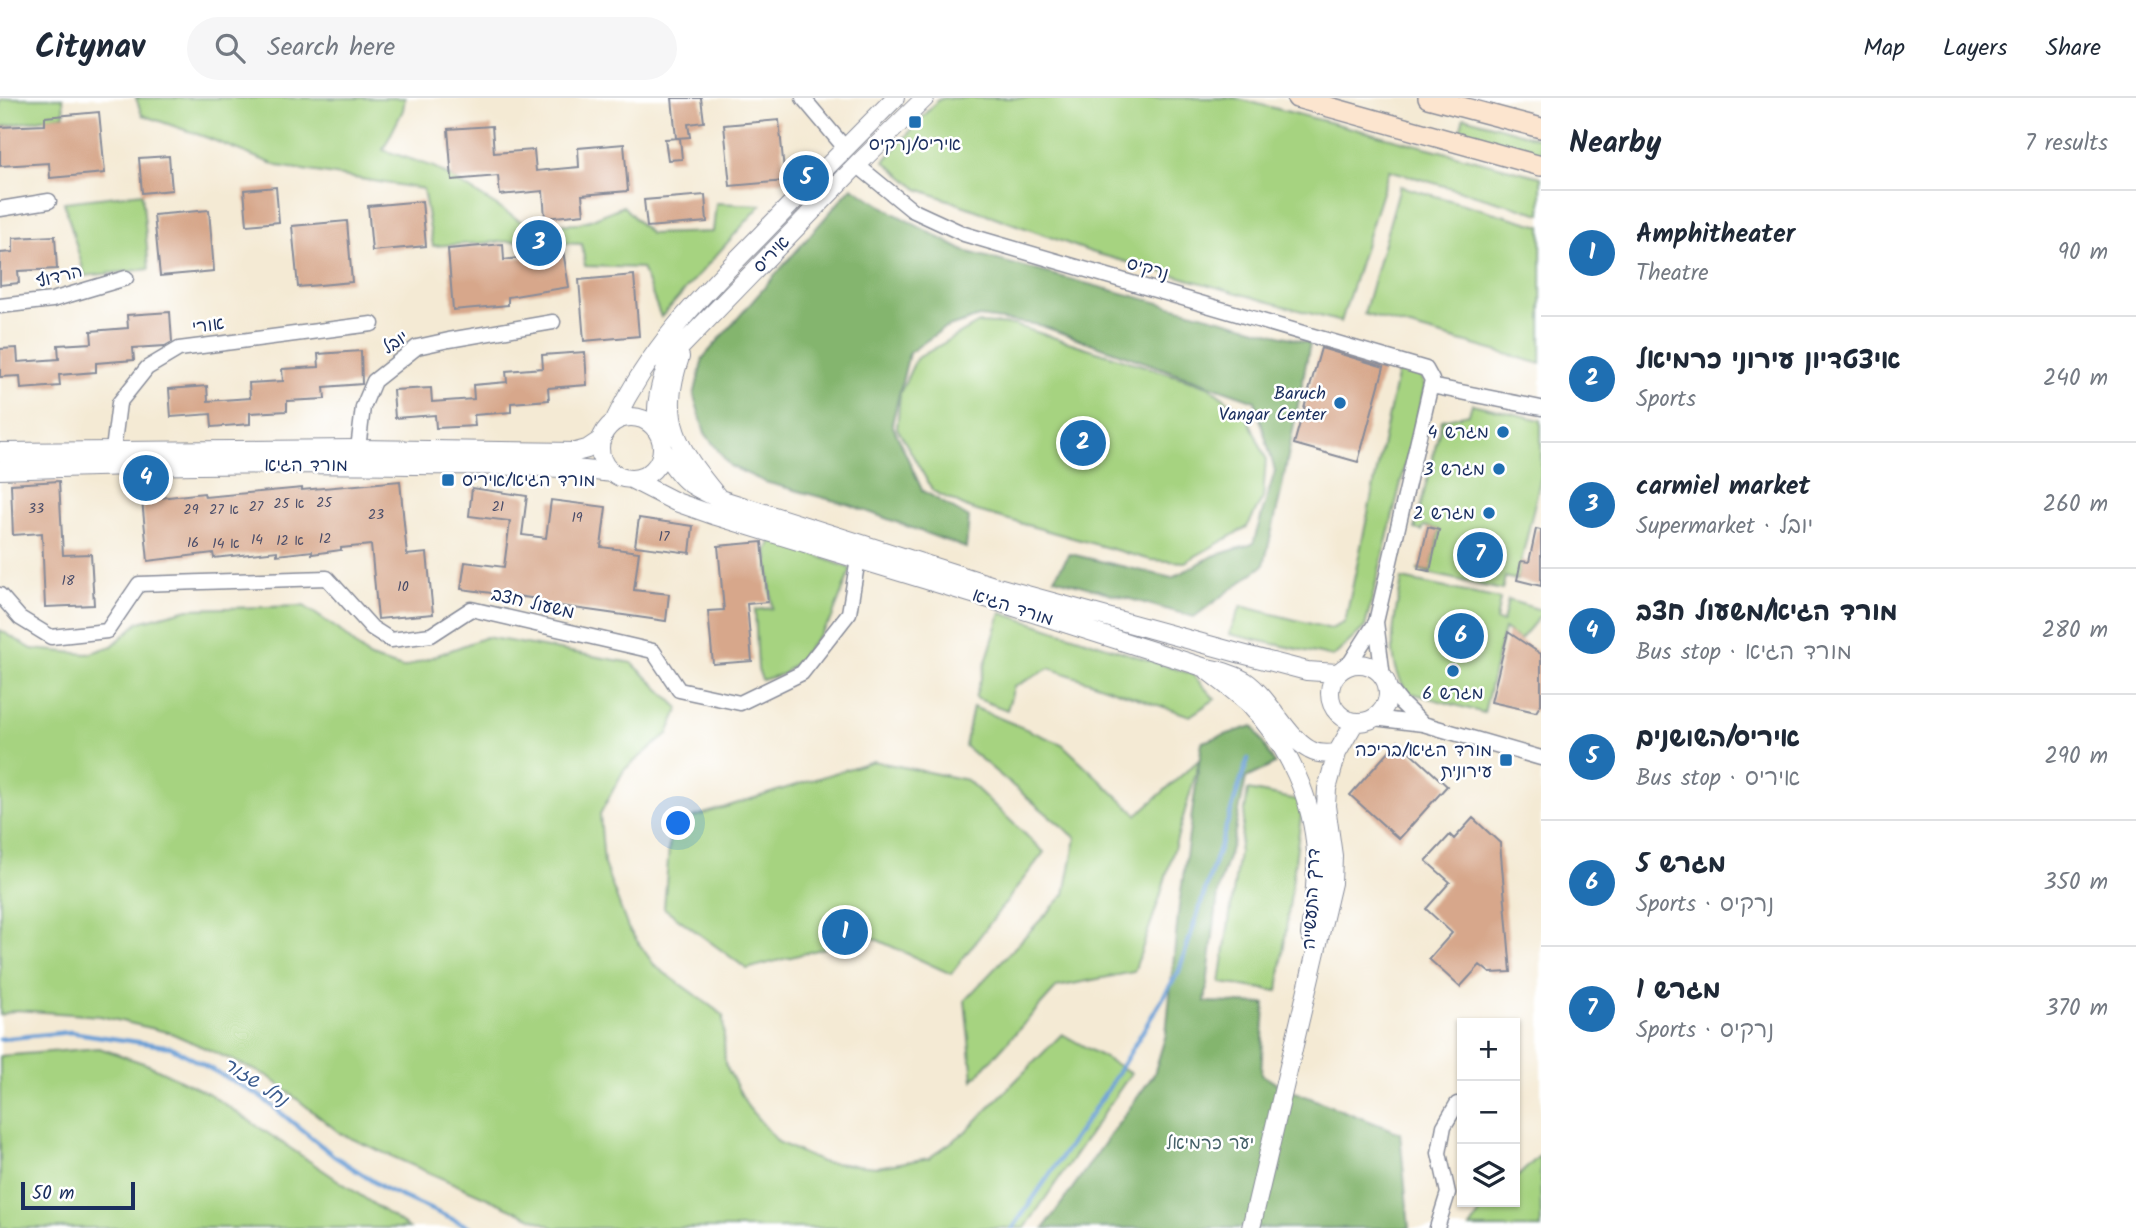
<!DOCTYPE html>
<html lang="en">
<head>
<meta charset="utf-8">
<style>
  :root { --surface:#fff; --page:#f6f6f7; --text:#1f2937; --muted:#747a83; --line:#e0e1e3; --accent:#1f6fb2 }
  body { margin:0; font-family:Kalam,"Playpen Sans Hebrew",sans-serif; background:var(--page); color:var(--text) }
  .controls { position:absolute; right:21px; bottom:21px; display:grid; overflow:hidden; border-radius:0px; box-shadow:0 2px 5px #0004 }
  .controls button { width:63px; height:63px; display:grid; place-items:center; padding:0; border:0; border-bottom:2px solid var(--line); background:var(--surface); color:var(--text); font:35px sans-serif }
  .scale { position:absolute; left:21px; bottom:18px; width:114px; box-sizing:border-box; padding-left:7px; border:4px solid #1b2f5e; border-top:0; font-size:19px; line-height:24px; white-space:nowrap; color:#1b2f5e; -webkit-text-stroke:5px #fff; paint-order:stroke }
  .you { position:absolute; left:679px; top:726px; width:24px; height:24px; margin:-18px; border:5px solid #fff; border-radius:50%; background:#1a73e8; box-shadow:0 0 0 10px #1a73e833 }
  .badge { display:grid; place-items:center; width:46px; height:46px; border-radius:50%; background:var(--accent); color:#fff; font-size:23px; font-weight:700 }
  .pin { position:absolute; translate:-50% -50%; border:4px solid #fff; box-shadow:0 2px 7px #0006 }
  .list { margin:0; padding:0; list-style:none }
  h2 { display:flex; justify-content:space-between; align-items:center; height:91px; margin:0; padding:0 28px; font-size:30px }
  h2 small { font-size:23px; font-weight:400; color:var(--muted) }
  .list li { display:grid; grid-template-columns:46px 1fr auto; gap:21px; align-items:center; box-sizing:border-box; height:126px; padding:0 28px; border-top:2px solid var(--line) }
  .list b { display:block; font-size:26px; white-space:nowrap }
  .list p { margin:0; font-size:23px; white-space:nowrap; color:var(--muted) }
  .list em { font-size:23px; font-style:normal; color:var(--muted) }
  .icon { flex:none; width:38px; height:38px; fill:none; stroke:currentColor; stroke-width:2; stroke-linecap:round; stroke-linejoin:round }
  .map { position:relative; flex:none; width:1541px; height:1130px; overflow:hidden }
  header { display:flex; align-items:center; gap:42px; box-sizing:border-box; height:98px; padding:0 35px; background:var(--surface); border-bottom:2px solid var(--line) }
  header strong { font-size:33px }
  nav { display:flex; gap:38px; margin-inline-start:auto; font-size:24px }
  .search { width:490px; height:63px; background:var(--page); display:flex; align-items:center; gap:18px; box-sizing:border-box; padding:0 24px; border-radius:38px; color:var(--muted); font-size:26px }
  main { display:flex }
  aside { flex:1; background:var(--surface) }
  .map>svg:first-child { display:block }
  .green { fill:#a6d380; stroke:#60816f; stroke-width:2 }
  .forest { fill:#84b56e; stroke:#507266; stroke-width:2 }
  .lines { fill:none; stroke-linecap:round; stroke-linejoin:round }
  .stream { stroke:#689ed5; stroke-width:4.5 }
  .building { fill:#d7a78b }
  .minor-casing { stroke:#888c99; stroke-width:17 }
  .tertiary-casing { stroke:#888c99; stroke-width:20 }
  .secondary-casing { stroke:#888c99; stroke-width:22 }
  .minor { stroke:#fff; stroke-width:14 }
  .tertiary { stroke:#fff; stroke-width:18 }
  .secondary { stroke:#fce5cf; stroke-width:19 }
  .poi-dot { fill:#1f6fb2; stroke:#fff; stroke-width:2.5 }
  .labels { text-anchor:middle; stroke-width:5; stroke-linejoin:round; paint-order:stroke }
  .number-label { font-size:14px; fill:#4a4d69 }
  .poi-label { font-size:18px; fill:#1b2f5e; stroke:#fff; text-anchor:end }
  .street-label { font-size:18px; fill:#1b2f5e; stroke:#fff }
  .park-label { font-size:18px; fill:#456068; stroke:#fff }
  .water-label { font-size:19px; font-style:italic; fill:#3a5b8e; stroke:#fff }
</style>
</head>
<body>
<header>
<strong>Citynav</strong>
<div class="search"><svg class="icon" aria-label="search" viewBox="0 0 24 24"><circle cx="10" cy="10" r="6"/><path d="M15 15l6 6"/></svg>Search here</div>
<nav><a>Map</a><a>Layers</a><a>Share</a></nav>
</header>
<main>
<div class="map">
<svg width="1541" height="1130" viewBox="0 0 1541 1130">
  <rect width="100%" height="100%" fill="#fff"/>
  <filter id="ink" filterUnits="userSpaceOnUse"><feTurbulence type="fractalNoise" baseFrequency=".0143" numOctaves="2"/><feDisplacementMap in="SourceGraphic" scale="14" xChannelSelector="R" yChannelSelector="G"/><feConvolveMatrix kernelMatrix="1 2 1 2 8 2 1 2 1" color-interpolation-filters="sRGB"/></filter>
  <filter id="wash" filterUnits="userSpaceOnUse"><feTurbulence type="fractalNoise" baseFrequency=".00686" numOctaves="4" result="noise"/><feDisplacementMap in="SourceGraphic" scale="28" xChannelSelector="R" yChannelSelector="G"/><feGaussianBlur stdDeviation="1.57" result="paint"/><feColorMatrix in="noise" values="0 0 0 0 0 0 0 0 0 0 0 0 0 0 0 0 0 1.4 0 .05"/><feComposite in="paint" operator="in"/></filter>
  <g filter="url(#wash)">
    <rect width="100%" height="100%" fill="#f4ead4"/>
    <path class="green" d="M9,0H63L64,17L0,29V2Z
      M136,0H405L403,12L383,52L434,69L527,127L575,126L590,122L623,108L650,136L713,134L716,105L761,107L661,219L642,170L585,168L582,146L513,143L433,148L423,91L278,68L208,40L142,17Z
      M944,0H1235L1541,79V116L1389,72L1341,224L1091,154L918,91L884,63L938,2Z
      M1464,19L1541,41V59L1459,37Z
      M1400,88L1541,128V266L1364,216Z
      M142,95L149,171L85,178L64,104Z
      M979,225L1014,227L1208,288L1246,316L1266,360L1263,400L1247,429L1185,464L1151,462L970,411L933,393L897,330L900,295L916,261Z
      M1400,264L1417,271L1425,288L1365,529L1333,559L1229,536L1241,508L1331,531L1345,524Z
      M1472,306L1541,322V378L1517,482L1505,479L1502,492L1418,473V471L1430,473L1434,455L1423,452H1435L1439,432L1424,428L1422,433L1415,431L1442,322L1469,316Z
      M773,440L851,471L831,522L798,563L783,576L762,582L758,571L755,512L772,510L767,453Z
      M1402,481L1500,501L1496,523L1503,524L1508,502L1541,512V517L1520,542L1504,531L1484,615L1407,594C1383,558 1395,521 1402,481Z
      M304,508L339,532L370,560L403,570L486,539L632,565L679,610L668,636L624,672L600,716L604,766L628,830L655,868L723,917L725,966L748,1009L778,1044L821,1064L877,1069L929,1060L964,1035L1062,936L1131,975L1025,1130H555L341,1036L268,978L171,935L100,918L16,912L0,917V532L32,551L88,556L112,548L139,524L188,511Z
      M1001,515L1192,576L1215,601L1190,618L1049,570L1014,589L1007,612L975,600Z
      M973,609L1062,646L1137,717L1200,661L1160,799L1134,874L1057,889L973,982L965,902L1065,796L1076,740L965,648Z
      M873,663L967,682L1044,754L951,876L869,838L747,871L664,810L671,726Z
      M1248,692L1303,703L1278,893L1220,885Z
      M99,950L149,967L208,995L409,1130H0V958Z
      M1540,1057L1541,1130H1470L1480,1115L1492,1104H1515V1081Z"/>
    <path class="forest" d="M852,89L895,116L964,153L1310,245L1281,394L1264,467L1194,519L1054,480L1070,456L1172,480L1213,458L1253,446L1275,373L1255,303L1039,227L979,219L943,231L909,255L892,326L922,392L969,420L966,450L850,407L765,384L730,368L705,335L694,298L703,260Z
      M1253,628L1275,666L1246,680L1233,743L1219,788L1205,904L1265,906L1261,976L1282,989L1400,1035L1409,1130H1044L1154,976L1166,936L1179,808L1202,644Z"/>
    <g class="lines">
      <path class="stream" d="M0,941L70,934L171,949L260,998L334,1058L385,1091L472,1130
        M1013,1130L1108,991L1179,873L1248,661"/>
    </g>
    <g id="blocks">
      <path class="building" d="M672,0H701L704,24L688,26L690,39L676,40Z
        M99,14L105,75L50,80L49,65L0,68V29L45,27V19Z
        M779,22L785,83L730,88L724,27Z
        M492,28L494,55L534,52L536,73L579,69L578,50L624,46L628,93L582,97L584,116L545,120L543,93L500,97L498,78L452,82L448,31Z
        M680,40L682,61L668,62L665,41Z
        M169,58L172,92L142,95L139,60Z
        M276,89L279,124L247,127L244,92Z
        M705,97L707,124L647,129L644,102Z
        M422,103L426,148L372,153L368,108Z
        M209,112L214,173L160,178L154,117Z
        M347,123L352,184L298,189L292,128Z
        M55,138L57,171L18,173L19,185L0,187V155L13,154V140Z
        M503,146L504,162L563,153L569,189L508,199V207L453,212L448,151Z
        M634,177L639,238L584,243L579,182Z
        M170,214L172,244L165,248L133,250L134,262L96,265V274L59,277L60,288L21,291L20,278L0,279V251L17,250L18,264L59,261L58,247L92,245L91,233L128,230L127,217Z
        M1321,250L1384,269L1358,364L1294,346Z
        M361,253L362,286L324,289L325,301L287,303V313L250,315V326L212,329L211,316L171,319L169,291L207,288L208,303L250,300L249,285L283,283L282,271L319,269L318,256Z
        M585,254L587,287L548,290L549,302L511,305V314L474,317L475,328L436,330L435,317L395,320L393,292L431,290L432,304L474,301L473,287L507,284L506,273L543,270L542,257Z
        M59,383L63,457L91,456L94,507L45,509L42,435L13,437L11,386Z
        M400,383L407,457L427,455L433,516L378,521L371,447L341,450V452L312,456V453L277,457V453L214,460L213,455L148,463L142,402L204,395L205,399L302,390V392Z
        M472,390L527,398L522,437L546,440L551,402L606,409L601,449L639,454L634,492L669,496L666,523L538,505V501L461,491L465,464L504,469L510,423L469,418Z
        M639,420L693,428L690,455L635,448Z
        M1428,429L1439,432L1430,473L1418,471Z
        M1536,431L1541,432V488L1517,482L1521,463L1529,464Z
        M762,444L768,504L747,506L752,563L713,566L708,513L724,512L718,448Z
        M1508,534L1541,556V606L1536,614L1491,604Z
        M1398,643L1447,688L1399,741L1350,697Z
        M1473,720L1500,745L1511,874L1490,875L1480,867L1460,889L1429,861L1452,835L1426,811L1450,784L1426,763L1450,737L1454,741Z"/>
    </g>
  </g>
  <g filter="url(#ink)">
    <use href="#blocks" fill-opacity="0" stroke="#888c99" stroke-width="2"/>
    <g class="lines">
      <defs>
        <path id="minor" d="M803,0L845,50
          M857,67L912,112L964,136L1426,271L1432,282L1376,524L1383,579
          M0,111L49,103
          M0,208L52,202L126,180
          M1431,288L1541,310
          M358,351L363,309L374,283L417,249L449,242L553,224
          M113,352L119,305L147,270L179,251L372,226
          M0,497L20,520L51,539L107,533L139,486L327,480L372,530L391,542L431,537L471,511L653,553L679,592L740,605L802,575L849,515L858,461
          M1348,568L1376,524
          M1386,586L1401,605L1423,626
          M1374,620L1423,626L1541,660
          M1437,1130L1448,1095L1439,1055L1444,1028L1457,1006"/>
        <path id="tertiary" d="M680,259C658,323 678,350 717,398
          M600 350a31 31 0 1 1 62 0a31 31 0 1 1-62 0Z
          M614,324C651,247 702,197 761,137C805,91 850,45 895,0
          M657,331C655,305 660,284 670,260L857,67L925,0
          M663,352C682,383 687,386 720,401L994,488L1238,555L1307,573L1337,575
          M0,354L358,351L576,354L587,351L602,341
          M0,372C138,367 277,365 416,367C481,368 548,366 612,375
          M631,381L676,404L716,418L989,501L1203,569C1218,572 1231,575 1245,583C1269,599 1287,640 1310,652C1317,656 1329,656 1337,655
          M1330 595a29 29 0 1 1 58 0a29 29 0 1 1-58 0Z
          M1208,573C1222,584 1237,595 1250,607C1287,646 1314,702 1316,757C1317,783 1313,810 1310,837
          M1251,1130L1332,785L1333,758L1326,708L1327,691L1337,655L1355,624"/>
        <path id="secondary" d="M1297,0L1541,68
          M1428,0L1541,30"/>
      </defs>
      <use href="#minor" class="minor-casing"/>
      <use href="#tertiary" class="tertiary-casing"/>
      <use href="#secondary" class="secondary-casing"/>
      <use href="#minor" class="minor"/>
      <use href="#tertiary" class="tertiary"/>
      <use href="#secondary" class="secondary"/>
    </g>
  </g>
  <g class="poi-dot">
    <rect x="908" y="17" width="14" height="14" rx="3.5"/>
    <circle cx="1340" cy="305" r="7"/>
    <circle cx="1503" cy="334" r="7"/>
    <circle cx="1499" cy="371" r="7"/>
    <rect x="441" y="375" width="14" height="14" rx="3.5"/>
    <circle cx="1489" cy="415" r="7"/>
    <circle cx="1453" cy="573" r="7"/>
    <rect x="1499" y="655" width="14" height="14" rx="3.5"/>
  </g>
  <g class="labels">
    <g class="number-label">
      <text x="324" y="409">25</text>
      <text x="289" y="410">25 א</text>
      <text x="256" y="413">27</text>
      <text x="498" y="413">21</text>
      <text x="36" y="415">33</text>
      <text x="191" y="416">29</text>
      <text x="224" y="416">27 א</text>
      <text x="376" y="421">23</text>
      <text x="577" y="424">19</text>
      <text x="664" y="443">17</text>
      <text x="325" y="445">12</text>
      <text x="257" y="446">14</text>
      <text x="290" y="447">12 א</text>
      <text x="193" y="449">16</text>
      <text x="226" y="450">14 א</text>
      <text x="68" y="487">18</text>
      <text x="403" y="493">10</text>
    </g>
    <g class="poi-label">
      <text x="915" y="52" text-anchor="middle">איריס/נרקיס</text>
      <text x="1326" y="301">Baruch<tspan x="1326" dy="21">Vangar Center</tspan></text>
      <text x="1489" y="340">מגרש 4</text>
      <text x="1485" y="377">מגרש 3</text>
      <text x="462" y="388" text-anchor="start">מורד הגיא/איריס</text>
      <text x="1475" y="421">מגרש 2</text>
      <text x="1453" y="601" text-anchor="middle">מגרש 6</text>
      <text x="1492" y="658">מורד הגיא/בריכה<tspan x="1492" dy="21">עירונית</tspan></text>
    </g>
    <g class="street-label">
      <text transform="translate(771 156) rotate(-46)" y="6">איריס</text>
      <text transform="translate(1148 170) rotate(16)" y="6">נרקיס</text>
      <text transform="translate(59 178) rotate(-14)" y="6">הרדוף</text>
      <text transform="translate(208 227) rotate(-8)" y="6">אורי</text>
      <text transform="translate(395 244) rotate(-34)" y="6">יובל</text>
      <text x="306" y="373">מורד הגיא</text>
      <text transform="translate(533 505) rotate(13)" y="6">משעול חצב</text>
      <text transform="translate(1013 509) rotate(18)" y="6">מורד הגיא</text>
      <text transform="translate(1311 801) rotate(-87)" y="6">דרך התעשייה</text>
    </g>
    <g class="park-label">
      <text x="1210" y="1051">יער כרמיאל</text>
    </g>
    <g class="water-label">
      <text transform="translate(256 983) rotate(33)" y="7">נחל שזור</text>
    </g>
  </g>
</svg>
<div class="controls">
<button>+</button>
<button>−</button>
<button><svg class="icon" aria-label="layers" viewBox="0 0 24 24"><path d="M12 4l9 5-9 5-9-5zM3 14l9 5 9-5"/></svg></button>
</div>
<div class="scale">50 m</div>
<div class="you"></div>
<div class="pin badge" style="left:845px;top:834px">1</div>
<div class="pin badge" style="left:1083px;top:345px">2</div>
<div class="pin badge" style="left:539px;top:145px">3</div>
<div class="pin badge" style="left:146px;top:380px">4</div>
<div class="pin badge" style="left:806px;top:80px">5</div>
<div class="pin badge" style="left:1461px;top:538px">6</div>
<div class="pin badge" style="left:1480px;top:457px">7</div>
</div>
<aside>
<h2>Nearby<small>7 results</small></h2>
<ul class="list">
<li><span class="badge">1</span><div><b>Amphitheater</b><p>Theatre</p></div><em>90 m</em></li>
<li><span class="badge">2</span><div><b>איצטדיון עירוני כרמיאל</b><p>Sports</p></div><em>240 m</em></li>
<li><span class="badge">3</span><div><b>carmiel market</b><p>Supermarket · יובל</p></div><em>260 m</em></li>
<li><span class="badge">4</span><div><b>מורד הגיא/משעול חצב</b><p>Bus stop · מורד הגיא</p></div><em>280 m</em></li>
<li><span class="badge">5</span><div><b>איריס/השושנים</b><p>Bus stop · איריס</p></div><em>290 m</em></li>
<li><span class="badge">6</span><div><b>מגרש 5</b><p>Sports · נרקיס</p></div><em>350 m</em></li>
<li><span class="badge">7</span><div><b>מגרש 1</b><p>Sports · נרקיס</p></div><em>370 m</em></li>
</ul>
</aside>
</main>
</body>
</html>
